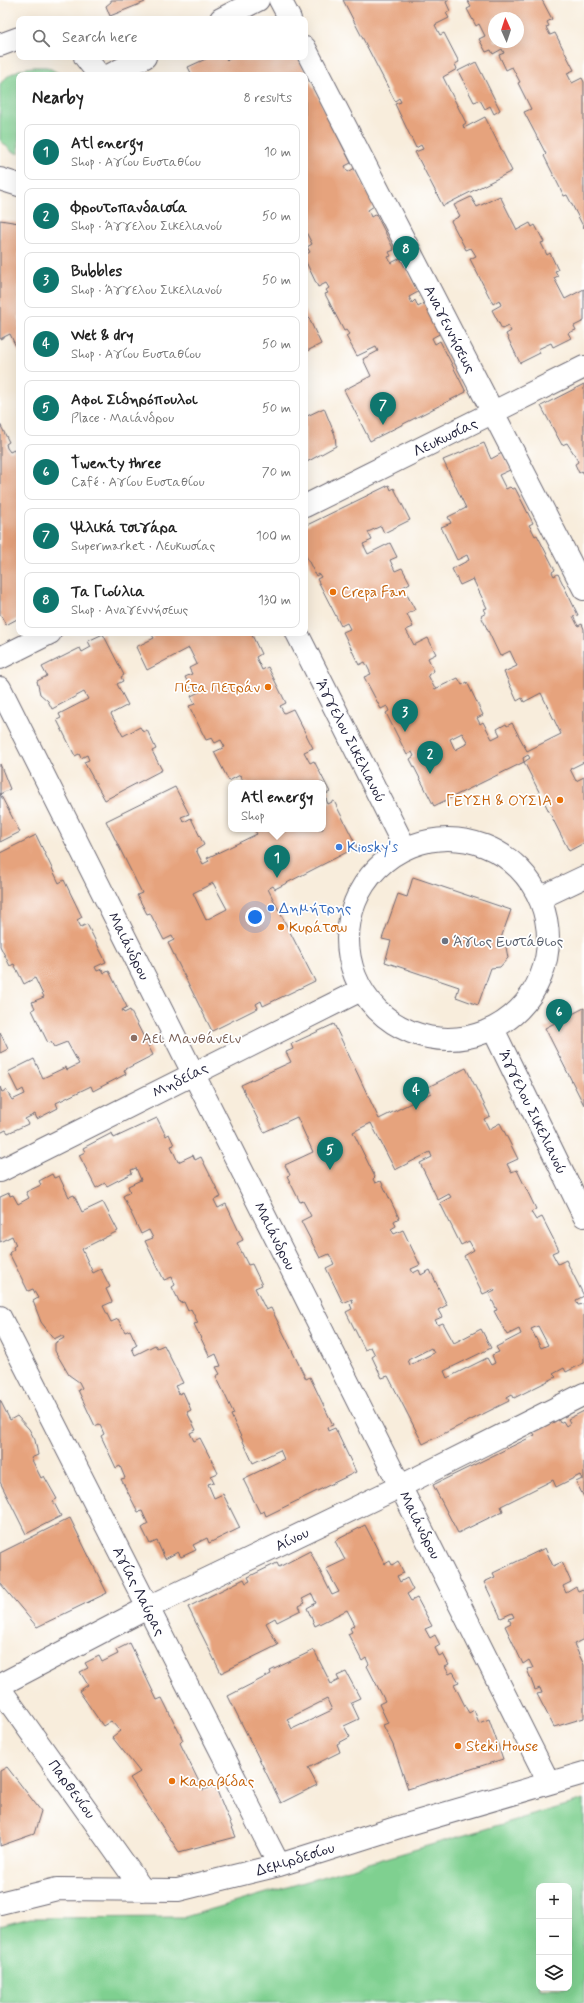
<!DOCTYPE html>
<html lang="en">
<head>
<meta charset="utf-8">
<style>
  :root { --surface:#fff; --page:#f2f2f2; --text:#222; --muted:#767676; --line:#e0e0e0; --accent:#0f766e }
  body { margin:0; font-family:Mynerve,sans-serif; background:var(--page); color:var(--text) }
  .controls { position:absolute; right:12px; bottom:12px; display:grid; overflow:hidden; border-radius:8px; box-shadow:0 4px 16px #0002 }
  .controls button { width:36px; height:36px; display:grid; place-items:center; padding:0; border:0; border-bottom:1px solid var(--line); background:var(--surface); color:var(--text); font:20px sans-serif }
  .compass { position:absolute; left:488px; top:12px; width:36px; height:36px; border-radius:50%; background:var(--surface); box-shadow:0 4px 16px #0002; rotate:357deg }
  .you { position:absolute; left:255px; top:917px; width:14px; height:14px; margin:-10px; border:3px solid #fff; border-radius:50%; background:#1a73e8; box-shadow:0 0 0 6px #1a73e833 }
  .badge { display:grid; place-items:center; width:26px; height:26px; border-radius:50%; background:var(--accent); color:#fff; font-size:13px; font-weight:700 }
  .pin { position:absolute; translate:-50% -33px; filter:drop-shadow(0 1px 2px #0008) }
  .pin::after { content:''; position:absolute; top:21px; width:14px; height:12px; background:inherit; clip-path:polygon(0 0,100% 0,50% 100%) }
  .popup { position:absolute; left:228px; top:780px; width:98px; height:52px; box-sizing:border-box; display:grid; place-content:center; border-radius:8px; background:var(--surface); filter:drop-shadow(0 1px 3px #0005); font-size:13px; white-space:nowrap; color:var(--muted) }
  .popup b { font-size:15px; color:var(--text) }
  .popup::after { content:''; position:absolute; left:50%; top:100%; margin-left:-8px; border:8px solid transparent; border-top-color:var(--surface) }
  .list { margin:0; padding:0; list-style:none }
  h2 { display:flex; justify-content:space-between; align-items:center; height:52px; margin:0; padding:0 16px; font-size:17px }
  h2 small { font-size:13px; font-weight:400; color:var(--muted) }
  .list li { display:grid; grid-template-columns:26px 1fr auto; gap:12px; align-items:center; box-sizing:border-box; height:56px; margin:0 8px 8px; padding:0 8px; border:1px solid var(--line); border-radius:8px }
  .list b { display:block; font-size:15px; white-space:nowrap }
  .list p { margin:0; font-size:13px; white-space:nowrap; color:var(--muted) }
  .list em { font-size:13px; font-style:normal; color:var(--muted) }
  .icon { flex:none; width:22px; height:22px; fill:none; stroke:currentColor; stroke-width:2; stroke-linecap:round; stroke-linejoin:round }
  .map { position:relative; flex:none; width:584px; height:2003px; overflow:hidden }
  .search { position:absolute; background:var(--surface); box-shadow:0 4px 16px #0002; left:16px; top:16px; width:292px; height:44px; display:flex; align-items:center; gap:10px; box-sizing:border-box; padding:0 14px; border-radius:8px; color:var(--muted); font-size:15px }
  .panel { position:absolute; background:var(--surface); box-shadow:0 4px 16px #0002; left:16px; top:72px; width:292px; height:564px; border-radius:8px }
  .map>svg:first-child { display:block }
  .green { fill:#7fd090; stroke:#507966; fill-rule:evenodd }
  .building { fill:#e6a37d; fill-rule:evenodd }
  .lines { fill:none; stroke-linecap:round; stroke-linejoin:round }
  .minor-casing { stroke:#6d6973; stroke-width:24 }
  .minor { stroke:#fff; stroke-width:22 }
  .food-dot { fill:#e8710a; stroke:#fff; stroke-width:1.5 }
  .shop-dot { fill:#3f7fe0; stroke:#fff; stroke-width:1.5 }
  .worship-dot { fill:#6b7280; stroke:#fff; stroke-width:1.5 }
  .education-dot { fill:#8d6e63; stroke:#fff; stroke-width:1.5 }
  .labels { text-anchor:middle; stroke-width:3.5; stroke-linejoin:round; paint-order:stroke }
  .street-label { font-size:15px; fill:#22223b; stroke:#fff }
  .food-label { font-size:15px; fill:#c56008; stroke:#fff; text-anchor:start }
  .shop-label { font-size:15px; fill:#366cbe; stroke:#fff; text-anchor:start }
  .worship-label { font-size:15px; fill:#5b616d; stroke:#fff; text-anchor:start }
  .education-label { font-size:15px; fill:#785e54; stroke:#fff; text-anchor:start }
</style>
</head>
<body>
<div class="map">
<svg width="584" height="2003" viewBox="0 0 584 2003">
  <rect width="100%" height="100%" fill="#fff"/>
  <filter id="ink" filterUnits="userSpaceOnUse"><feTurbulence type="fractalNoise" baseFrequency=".025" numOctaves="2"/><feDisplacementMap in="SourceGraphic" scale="8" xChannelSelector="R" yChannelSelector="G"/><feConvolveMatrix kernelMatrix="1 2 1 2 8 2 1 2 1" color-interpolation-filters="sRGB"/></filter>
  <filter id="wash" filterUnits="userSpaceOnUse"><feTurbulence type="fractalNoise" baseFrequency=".012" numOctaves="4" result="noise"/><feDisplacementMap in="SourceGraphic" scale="16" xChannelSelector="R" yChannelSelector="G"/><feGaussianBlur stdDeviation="0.9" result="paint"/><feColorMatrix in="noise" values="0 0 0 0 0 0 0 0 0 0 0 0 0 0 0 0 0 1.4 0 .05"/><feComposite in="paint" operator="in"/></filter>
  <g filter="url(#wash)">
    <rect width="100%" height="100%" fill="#f8eddc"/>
    <path class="green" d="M32,67H47L62,75H19V154L11,151L0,140V84C9,73 19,69 32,67Z
      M584,1800V2003H0V1926L30,1918L185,1917ZM539,1886H569V1988H539Z"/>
    <g id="blocks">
      <path class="building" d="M111,0H144L145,2L110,16L106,6L111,2Z
        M343,0H449L446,2L450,11L446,13L449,18L435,25L440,35L444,33L459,62L455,64L457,69L443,77L466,123L463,125L464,128L485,117L512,171L443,206L415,152L423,149L421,145L416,148L395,104L401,102L399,98L395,101Z
        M467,0H542L552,19L547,22L549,26L546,27L550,35L555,33L574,70L567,73L572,83L582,78L584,82V228L567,195L564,196L544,156L546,154L524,112L531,109L518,83L520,82L512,67L506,70L499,55L504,53L502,49L493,54L491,50L486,52L479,39L485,36L479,24L476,26L467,9L471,7ZM494,18H518V42H494Z
        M210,57H225L227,60L231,57H298L351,163L345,166L348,172L355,168L374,206L368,210L371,217L376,214L394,250L389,252L391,256L388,257L391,263L401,258L418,292L409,297L412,303L415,300L418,307L425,303L441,333L432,338L435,344L440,341L466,392L370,441L344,390L371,376L363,359L378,351L376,347L357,356L346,336L349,334L346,330L344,331L325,294L328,293L326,290L329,288L326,283L318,287L305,260V255L310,252L307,247L312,244L305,230V75H192L188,67Z
        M476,62L500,110L494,114L490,106L485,109L480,100L474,102L458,71Z
        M500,196L517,230L530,223L532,227L535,225L544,242L541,243L547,255L550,253L558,270L555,271L558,276L554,278L565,299L584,289V321L574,326L576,330L568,333L571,338L553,347L551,343L538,349L540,353L520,363L506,334L511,331L508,326L502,329L492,310L501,305L499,300L493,304L470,259L476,256L471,248L466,250L451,221L460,216L454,205L471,197L477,207Z
        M0,220L19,223V353L10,334L0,339Z
        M305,310L321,344L305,352Z
        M584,384V474L582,471L579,473L575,464L578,462L576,457L567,443L562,445L541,406Z
        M324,408L335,435L336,446L305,463V417Z
        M0,424L9,442L6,444L7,448L10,452L14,450L19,461V618L6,625L0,614Z
        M484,443L491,459L502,453L510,470L499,475L506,489L510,487L512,489L515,488L533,523L529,525L532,530L535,536L537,535L555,570L552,572L554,576L558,574L578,615L573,616L578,626L582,624L584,629V762L570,769L576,781L584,777V843L569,851L524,762L530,758L528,755L523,758L524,762L434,806L410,759L414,756L412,752L407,755L386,713L389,711L387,706L381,709L364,677L371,674L365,662L359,665L343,632L350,629L347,623L341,626L317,579L321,577L319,574L316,576L305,554V526L389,485L391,490L394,488L410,520L384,533L381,526L368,532L372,540L363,544L368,554L390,543L397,557L390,560L395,571L402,568L410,583L403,587L415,610L407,614L413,627L406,630L414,645L428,638L436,654L428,658L434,671L428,675L435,689L458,678L462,685L467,682L483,715L477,718L480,724L483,722L492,739L500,735L497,729L506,724L507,726L512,723L527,751L561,734L541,693L524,702L522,698L517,701L504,672L517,666L510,651L500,656L481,616L486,613L484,609L487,608L473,579L460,585L452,569L469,560L467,555L457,560L441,527L451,523L448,517L466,508L443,460ZM462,733L468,743L455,750L450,739Z
        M151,633H251L261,654L256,657L262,670L268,667L286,703L280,706L284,713L293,709L313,748L304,752L310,763L314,761L330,792L324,795L326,799L328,804L334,801L357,847L275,889L273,886L268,889L315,981L263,1006L261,1001L256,1004L258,1008L212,1031L168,943L174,940L172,936L164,940L150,913L147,914L137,895L142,893L106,821L175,787L189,814L181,817L184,822L191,818L204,845L196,850L203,864L209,861L207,858L257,834L254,829H323V783H244L240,775L229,781L214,752L225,747L221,740L215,743L212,738L206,740L189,706L195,704L191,696L201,691L199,687L192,691L185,677L192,674L189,668L197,664L189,648L147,670L136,647L154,638ZM213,883L227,909L206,920L193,893Z
        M103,634L124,675L121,677L123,681L117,684L128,705L111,714L123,736L140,727L143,732L147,730L156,749L152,751L162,770L105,800L84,762L89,760L87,755L81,758L79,754L75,756L57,720L61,718L59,714L88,699L84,692L52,709L48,701L40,694L37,681L47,676L42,667L80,648L82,652L91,647L88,641Z
        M0,764L10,789L0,794Z
        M0,794L20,832L0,842Z
        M36,835L59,883L64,880L82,917L77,920L81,927L87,924L106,962L95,967L97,971L102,969L104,973L109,971L127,1007L122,1010L124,1013L130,1010L153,1055L124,1070L126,1074L93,1091L91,1086L56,1103L58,1108L37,1119L35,1114L25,1119L28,1124L8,1133L6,1130L0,1133V1087L2,1092L6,1090L12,1100L25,1094L23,1089L18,1092L8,1072L34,1059L43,1078L66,1067L67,1070L79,1064L67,1042L54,1047L51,1042L48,1043L32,1010L35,1008L32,1002L44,997L35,978L24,984L14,964L10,966L0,946V853Z
        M413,877L511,910L500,941L506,947L508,958L500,967L491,968L478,1005L456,997L459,987L385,962L391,941L382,939L398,894L407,897Z
        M584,1008V1105L545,1028Z
        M334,1024L379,1119L431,1093L428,1087L466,1068L490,1116L484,1119L489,1129L500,1123L518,1159L507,1164L511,1172L517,1170L536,1209L531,1212L536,1220L542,1217L559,1250L552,1253L558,1264L566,1260L584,1296L576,1300L578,1305L584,1304V1363L566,1372L564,1368L553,1374L556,1377L514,1398L512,1394L507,1397L509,1401L423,1444L388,1376L382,1378L372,1357L375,1355L371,1347L365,1350L346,1312L352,1309L350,1304L353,1303L352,1299L343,1303L326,1268L334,1264L329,1254L320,1258L301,1221L311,1216L303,1201L300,1202L287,1176L290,1175L285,1165L313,1152L297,1117L264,1132L241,1085L291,1062L286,1052L293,1049L291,1044ZM371,1123L395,1170L430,1152L432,1157L420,1163L438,1200L449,1194L451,1197L440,1203L461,1245L469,1241L474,1250L464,1256L483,1294L494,1289L495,1291L489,1294L497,1310L494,1311L507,1335L519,1329L521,1334L496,1347L499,1352L492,1355L495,1363L491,1365L487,1358L447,1378L444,1371L491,1348L481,1329L454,1343L443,1323L438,1325L435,1320L442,1317L438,1310L447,1305L430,1270L421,1275L419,1270L413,1273L411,1269L420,1265L403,1230L394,1234L391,1229L396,1226L394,1221L399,1218L381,1181L375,1183L373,1179L375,1177L353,1132ZM538,1326L548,1345L541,1348L531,1329ZM431,1348L434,1353L410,1365L408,1360Z
        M0,1032L8,1049L0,1053Z
        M157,1118L166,1136L169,1134L174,1145L171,1146L178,1162L193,1155L195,1160L201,1157L221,1197L214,1200L218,1208L226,1204L243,1240L237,1243L248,1265L252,1264L262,1285L255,1288L266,1310L271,1308L306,1379L310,1377L333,1425L327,1427L328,1431L335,1428L356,1472L266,1516L264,1511L260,1513L243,1479L284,1459L280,1450L253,1463L231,1415L234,1414L216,1376L220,1374L216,1367L221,1366L216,1354L210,1357L194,1324L198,1323L191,1309L188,1311L184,1302L180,1303L172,1287L175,1285L172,1277L164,1280L145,1241L153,1238L149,1230L141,1234L123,1196L130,1192L128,1186L141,1180L136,1168L131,1170L132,1173L107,1186L105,1183L96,1188L79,1155L85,1152L83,1148L112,1133L114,1138Z
        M52,1174L54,1178L59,1176L69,1197L74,1195L82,1212L103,1202L118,1231L82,1249L93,1273L101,1269L110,1287L106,1289L112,1302L103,1306L111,1322L118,1319L125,1332L130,1330L137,1345L132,1348L135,1355L155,1345L157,1348L164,1345L183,1383L175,1386L179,1394L183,1392L191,1410L187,1412L196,1430L190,1433L194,1441L200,1438L218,1473L211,1476L214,1482L208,1484L214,1498L223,1494L240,1528L209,1543L207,1538L193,1545L196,1550L181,1557L178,1552L165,1559L157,1541L150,1544L142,1528L148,1524L142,1511L138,1512L121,1479L125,1478L120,1466L116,1468L101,1436L104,1434L101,1427L99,1424L95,1426L78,1390L82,1388L79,1382L69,1375L55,1351V1343L64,1338L62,1335L54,1339L41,1322L33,1301L38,1298L35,1293L33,1289L28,1291L9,1253L14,1249L13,1247L16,1245L12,1236L0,1242V1197L9,1193L10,1196L13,1195L18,1204L29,1198L26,1192L41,1185L39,1181Z
        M0,1400L10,1420L17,1416L29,1429L35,1440L38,1455L31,1458L41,1478L44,1476L57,1499L53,1501L61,1516L26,1534L0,1482Z
        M584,1411V1497L576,1482L582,1479L580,1475L556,1487L553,1480L501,1506L503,1511L458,1533L433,1485L535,1435L533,1432L558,1419L560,1423L563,1421L566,1426L570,1423L568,1419Z
        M70,1518L107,1593L37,1627L0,1583V1553Z
        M365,1525L385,1564L390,1561L392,1565L398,1561L404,1573L397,1576L400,1582L407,1578L413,1590L407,1594L411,1601L417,1598L432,1626L425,1629L430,1638L435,1635L440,1645L435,1648L439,1656L443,1654L449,1665L445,1667L449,1674L453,1672L459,1682L454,1684L466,1708L469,1713L474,1710L479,1723L489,1719L503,1759L408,1789L393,1745L383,1725L388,1723L379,1704L385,1701L367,1666L369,1664L366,1658L362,1661L348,1634L352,1632L350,1628L355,1625L347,1610L315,1626L307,1608L316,1603L312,1594L302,1599L305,1603L299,1606L301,1610L277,1622L275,1618L266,1623L278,1645L221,1673L188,1607L244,1579L246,1583L250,1581L248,1577L277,1563L279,1567L310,1551L332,1595L339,1592L326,1569L345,1560L335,1541Z
        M545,1548L553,1566L562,1562L571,1582L563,1586L566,1593L576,1587L578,1591L583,1589L584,1592V1639L574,1644L584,1665V1718L554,1727L537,1694L542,1693L540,1688L535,1690L527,1669L533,1668L529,1660L523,1664L505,1626L511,1623L509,1619L514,1617L512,1613L501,1618L484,1582L495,1577L493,1573Z
        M130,1643L157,1700L162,1698L183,1740L180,1743L203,1790L215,1786L236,1837L179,1852L130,1778L140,1772L112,1737L120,1731L111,1721L103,1726L79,1691L88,1685L80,1672L88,1668L85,1663L99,1656L102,1662L118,1654L116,1650Z
        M314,1650L331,1684L339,1680L337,1676L346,1672L360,1698L351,1702L359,1719L344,1726L350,1737L337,1744L340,1752L308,1768L317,1785L281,1803L228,1696L271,1674L270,1671ZM327,1699L332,1710L292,1729L287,1719Z
        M7,1767L41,1811L34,1834L0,1846V1771Z"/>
    </g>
  </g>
  <g filter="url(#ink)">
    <use href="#blocks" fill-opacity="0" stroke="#6d6973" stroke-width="1"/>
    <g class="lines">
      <defs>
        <path id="minor" d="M280,0L290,19
          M221,19L258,0
          M0,45L19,38
          M305,48L584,589
          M85,57L99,75
          M110,75L145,57
          M0,179L19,185
          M305,506L584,367
          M297,633L405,848
          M0,658L50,633
          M0,688L549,1783
          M348 939a100 100 0 1 1 200 0a100 100 0 1 1-200 0Z
          M540,898L584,877
          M493,1029L584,1216
          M0,1171L361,990
          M0,1317L279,1865
          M0,1685L147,1608L401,1486L584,1394
          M0,1689L143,1890
          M0,1903L57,1889L178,1890L279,1865L399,1827L584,1773"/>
      </defs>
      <use href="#minor" class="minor-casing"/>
      <use href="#minor" class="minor"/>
    </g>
  </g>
  <g class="food-dot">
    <circle cx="333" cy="592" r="4"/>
    <circle cx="268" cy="687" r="4"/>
    <circle cx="560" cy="800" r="4"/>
    <circle cx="281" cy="927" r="4"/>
    <circle cx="458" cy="1746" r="4"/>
    <circle cx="172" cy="1781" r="4"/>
  </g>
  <g class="shop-dot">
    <circle cx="339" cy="847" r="4"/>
    <circle cx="271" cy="908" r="4"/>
  </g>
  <circle class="worship-dot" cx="445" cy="941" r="4"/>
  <circle class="education-dot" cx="134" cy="1038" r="4"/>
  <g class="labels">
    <g class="street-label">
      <text transform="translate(450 329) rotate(63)" y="5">Αναγεννήσεως</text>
      <text transform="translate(445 437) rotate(-26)" y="5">Λευκωσίας</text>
      <text transform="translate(351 741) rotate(63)" y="5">Άγγελου Σικελιανού</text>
      <text transform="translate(129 946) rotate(63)" y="5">Μαιάνδρου</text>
      <text transform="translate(180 1080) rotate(-27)" y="5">Μηδείας</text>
      <text transform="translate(533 1112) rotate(64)" y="5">Άγγελου Σικελιανού</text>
      <text transform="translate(275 1236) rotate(63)" y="5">Μαιάνδρου</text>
      <text transform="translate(420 1525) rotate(63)" y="5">Μαιάνδρου</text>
      <text transform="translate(292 1539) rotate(-26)" y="5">Αίνου</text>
      <text transform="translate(139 1591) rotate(63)" y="5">Αγίας Λαύρας</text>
      <text transform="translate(72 1789) rotate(54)" y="5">Παρθενίου</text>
      <text transform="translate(295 1859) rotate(-17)" y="5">Δεμιρδεσίου</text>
    </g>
    <g class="food-label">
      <text x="341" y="597">Crepa Fan</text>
      <text x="260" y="692" text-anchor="end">Πίτα Πετράν</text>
      <text x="552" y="805" text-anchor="end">ΓΕΥΣΗ &amp; ΟΥΣΙΑ</text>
      <text x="289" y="932">Κυράτσω</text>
      <text x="466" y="1751">Steki House</text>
      <text x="180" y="1786">Καραβίδας</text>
    </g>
    <g class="shop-label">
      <text x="347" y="852">Kiosky's</text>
      <text x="279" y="913">Δημήτρης</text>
    </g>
    <g class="worship-label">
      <text x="453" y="946">Άγιος Ευστάθιος</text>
    </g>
    <g class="education-label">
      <text x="142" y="1043">Αει Μανθάνειν</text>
    </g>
  </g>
</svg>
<div class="controls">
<button>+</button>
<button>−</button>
<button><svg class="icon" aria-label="layers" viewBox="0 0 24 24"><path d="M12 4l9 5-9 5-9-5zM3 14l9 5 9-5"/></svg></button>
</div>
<svg class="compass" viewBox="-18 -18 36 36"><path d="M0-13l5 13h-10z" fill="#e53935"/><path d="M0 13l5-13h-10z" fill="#767676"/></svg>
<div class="you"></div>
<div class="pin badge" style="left:277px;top:878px">1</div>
<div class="popup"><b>Atl energy</b>Shop</div>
<div class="pin badge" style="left:430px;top:774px">2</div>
<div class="pin badge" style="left:405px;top:732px">3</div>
<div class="pin badge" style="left:416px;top:1110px">4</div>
<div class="pin badge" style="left:330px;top:1170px">5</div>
<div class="pin badge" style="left:559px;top:1032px">6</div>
<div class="pin badge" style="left:383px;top:425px">7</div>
<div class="pin badge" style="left:406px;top:269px">8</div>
<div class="search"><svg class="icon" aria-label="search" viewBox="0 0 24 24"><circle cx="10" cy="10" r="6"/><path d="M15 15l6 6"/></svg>Search here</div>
<section class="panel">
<h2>Nearby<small>8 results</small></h2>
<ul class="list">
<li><span class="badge">1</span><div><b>Atl energy</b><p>Shop · Αγίου Ευσταθίου</p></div><em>10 m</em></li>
<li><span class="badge">2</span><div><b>Φρουτοπανδαισία</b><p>Shop · Άγγελου Σικελιανού</p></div><em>50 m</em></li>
<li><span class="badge">3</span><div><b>Bubbles</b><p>Shop · Άγγελου Σικελιανού</p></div><em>50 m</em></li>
<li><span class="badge">4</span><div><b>Wet &amp; dry</b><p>Shop · Αγίου Ευσταθίου</p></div><em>50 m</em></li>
<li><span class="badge">5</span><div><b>Αφοι Σιδηρόπουλοι</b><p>Place · Μαιάνδρου</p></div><em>50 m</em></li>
<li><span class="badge">6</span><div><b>Twenty three</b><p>Café · Αγίου Ευσταθίου</p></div><em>70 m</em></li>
<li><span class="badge">7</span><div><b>Ψιλικά τσιγάρα</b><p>Supermarket · Λευκωσίας</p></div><em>100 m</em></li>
<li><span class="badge">8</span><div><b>Τα Γιούλια</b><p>Shop · Αναγεννήσεως</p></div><em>130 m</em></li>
</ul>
</section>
</div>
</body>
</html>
